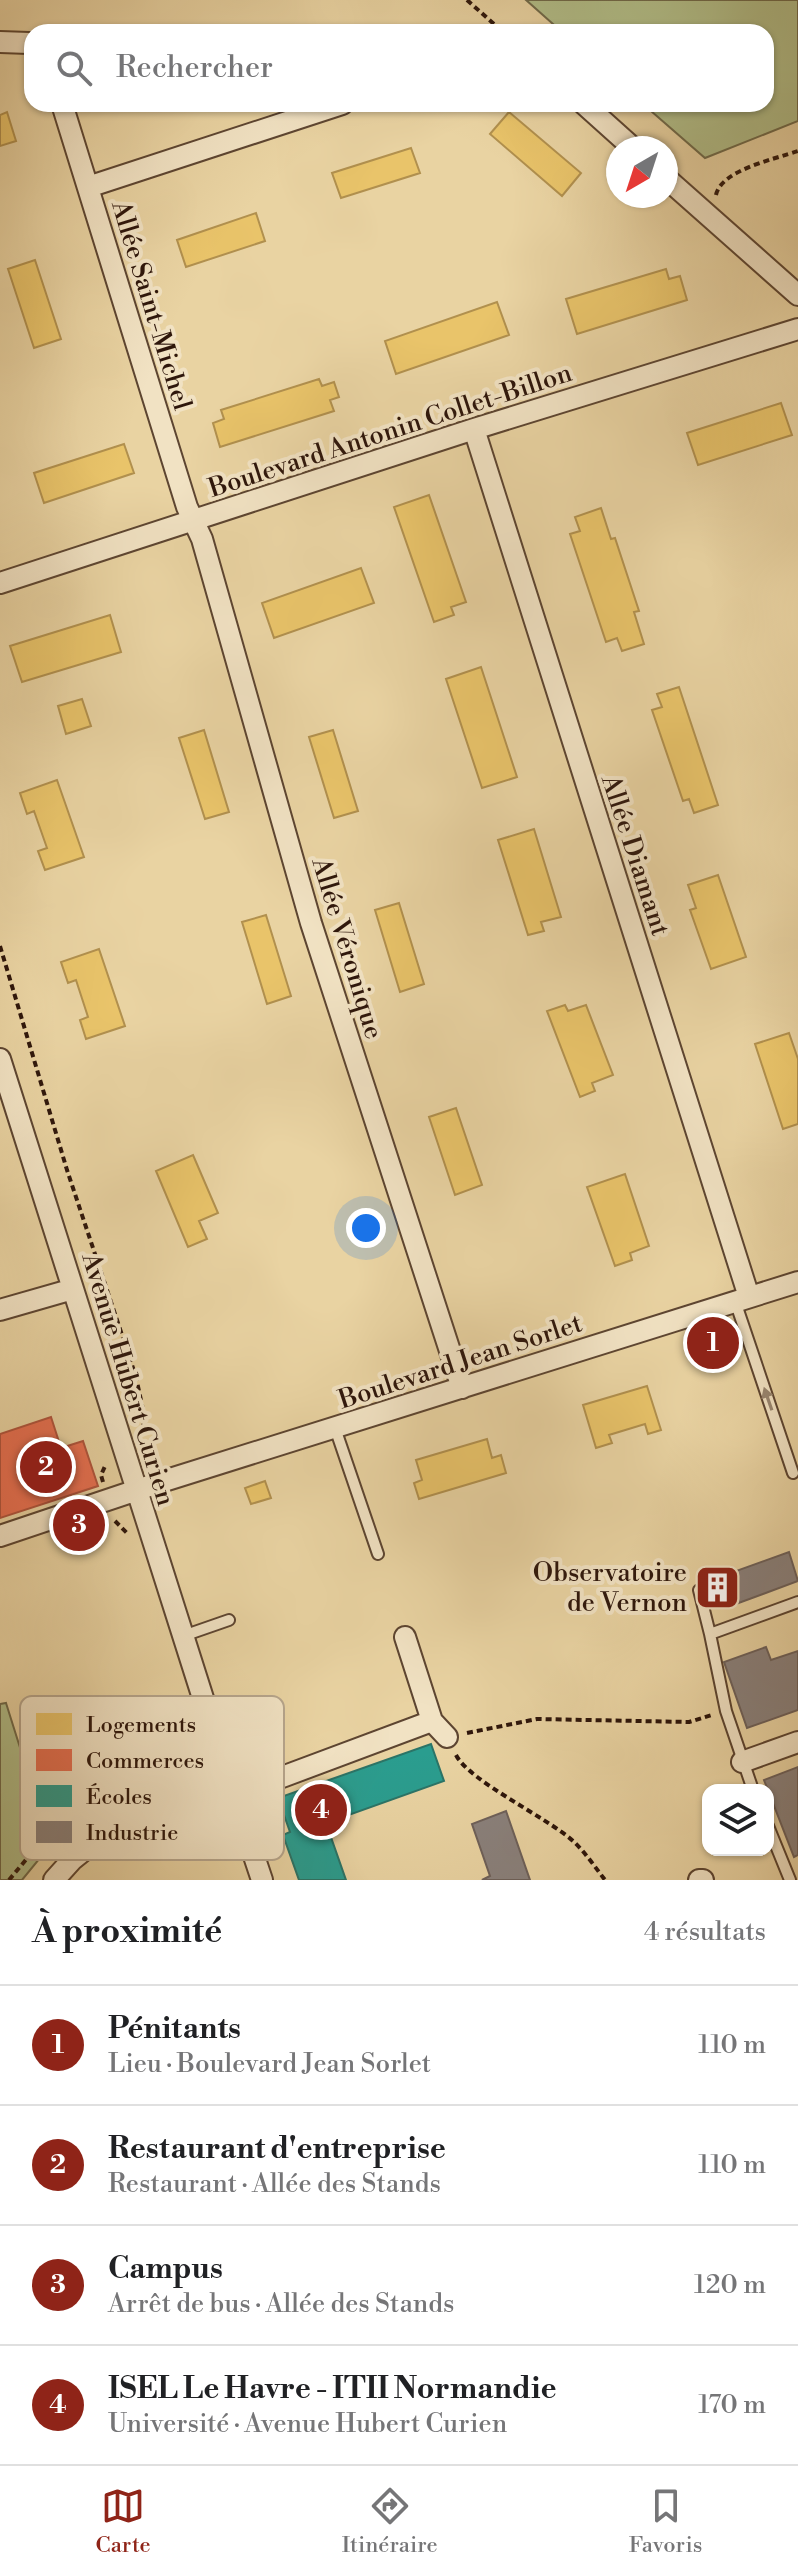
<!DOCTYPE html>
<html lang="fr">
<head>
<meta charset="utf-8">
<style>
  :root { --surface:#fff; --page:#f6f6f6; --text:#202124; --muted:#757577; --line:#e0e0e0; --accent:#8f2418 }
  body { margin:0; font-family:"Libre Bodoni",serif; background:var(--page); color:var(--text) }
  .controls { position:absolute; right:24px; bottom:24px; display:grid; overflow:hidden; border-radius:16px; box-shadow:0 2px 6px #0004 }
  .controls button { width:72px; height:72px; display:grid; place-items:center; padding:0; border:0; border-bottom:2px solid var(--line); background:var(--surface); color:var(--text); font:40px sans-serif }
  .compass { position:absolute; left:606px; top:136px; width:72px; height:72px; border-radius:50%; background:var(--surface); box-shadow:0 2px 6px #0004; rotate:219deg }
  .you { position:absolute; left:366px; top:1228px; width:28px; height:28px; margin:-20px; border:6px solid #fff; border-radius:50%; background:#1a73e8; box-shadow:0 0 0 12px #1a73e833 }
  .badge { display:grid; place-items:center; width:52px; height:52px; border-radius:50%; background:var(--accent); color:#fff; font-size:26px; font-weight:700 }
  .pin { position:absolute; translate:-50% -50%; border:4px solid #fff; box-shadow:0 2px 8px #0006 }
  .list { margin:0; padding:0; list-style:none }
  h2 { display:flex; justify-content:space-between; align-items:center; height:104px; margin:0; padding:0 32px; font-size:34px }
  h2 small { font-size:26px; font-weight:400; color:var(--muted) }
  .list li { display:grid; grid-template-columns:52px 1fr auto; gap:24px; align-items:center; box-sizing:border-box; height:120px; padding:0 32px; border-top:2px solid var(--line) }
  .list b { display:block; font-size:30px; white-space:nowrap }
  .list p { margin:0; font-size:26px; white-space:nowrap; color:var(--muted) }
  .list em { font-size:26px; font-style:normal; color:var(--muted) }
  .icon { flex:none; width:44px; height:44px; fill:none; stroke:currentColor; stroke-width:2; stroke-linecap:round; stroke-linejoin:round }
  .map { position:relative; flex:none; width:798px; height:1880px; overflow:hidden }
  .search { position:absolute; background:var(--surface); box-shadow:0 2px 6px #0004; left:24px; right:24px; top:24px; height:88px; display:flex; align-items:center; gap:20px; box-sizing:border-box; padding:0 28px; border-radius:24px; color:var(--muted); font-size:30px }
  .sheet { height:584px; background:var(--surface) }
  nav { display:flex; justify-content:space-around; align-items:center; box-sizing:border-box; height:112px; border-top:2px solid var(--line); background:var(--surface); font-size:22px; color:var(--muted) }
  nav a { display:grid; justify-items:center; gap:4px }
  nav .on { color:var(--accent) }
  .map>svg:first-child { display:block }
  .green { fill:#b1be89; stroke:#706a4a; stroke-width:2 }
  .homes { fill:#e9c46a; stroke:#b1904e; stroke-width:2 }
  .shops { fill:#e76f51; stroke:#b0543c; stroke-width:2 }
  .schools { fill:#2a9d8f; stroke:#2b7467; stroke-width:2 }
  .industry { fill:#8a817c; stroke:#6e615a; stroke-width:2 }
  .lines { fill:none; stroke-linecap:round; stroke-linejoin:round }
  .lane-casing { stroke:#5d4531; stroke-width:14 }
  .street-casing { stroke:#5d4531; stroke-width:24 }
  .path { stroke:#2e160b; stroke-width:4; stroke-dasharray:6 4; stroke-linecap:butt }
  .lane { stroke:#f1e2c3; stroke-width:10 }
  .street { stroke:#f1e2c3; stroke-width:20 }
  .oneway { fill:#998670 }
  .labels { text-anchor:middle; stroke-width:8; stroke-linejoin:round; paint-order:stroke }
  .street-label { font-size:26px; fill:#2e160b; stroke:#f1e2c3 }
  .poi-label { font-size:26px; fill:#2e160b; stroke:#f1e2c3; text-anchor:end }
  .key { fill:#f1e2c3; stroke:#b6a58c; stroke-width:2 }
  .key-label { font-size:22px; fill:#2e160b }
</style>
</head>
<body>
<div class="map">
<svg width="798" height="1880" viewBox="0 0 798 1880">
  <rect width="100%" height="100%" fill="#e9d3a2"/>
  <filter id="stains"><feTurbulence type="fractalNoise" baseFrequency=".0025" numOctaves="4"/><feColorMatrix values="0 0 0 0 .2 0 0 0 0 .09 0 0 0 0 .02 0 0 0 .5 -.17"/></filter>
  <radialGradient id="worn" r=".72"><stop offset=".6" stop-color="#630" stop-opacity="0"/><stop offset="1" stop-color="#630" stop-opacity=".3"/></radialGradient>
  <path class="green" d="M526,0H798V121L705,158L643,104H766V32H562Z
    M6,1703L39,1808L58,1836L22,1880H0V1704Z"/>
  <path class="homes" d="M7,112L16,141L0,146V115Z
    M509,112L581,173L562,196L490,134Z
    M411,148L420,173L341,198L332,173Z
    M256,213L265,241L186,267L177,240Z
    M35,260L61,339L34,348L8,269Z
    M666,269L669,279L680,276L687,300L577,334L566,299Z
    M497,302L509,335L396,374L385,341Z
    M319,379L322,386L334,382L339,397L330,400L334,411L220,447L213,423L224,419L221,410Z
    M781,403L792,435L698,465L687,433Z
    M124,444L134,473L44,503L34,473Z
    M429,495L466,602L451,607L454,615L434,622L394,507Z
    M601,508L611,539L615,538L639,611L634,612L644,644L622,651L617,638L606,642L570,534L580,531L575,517Z
    M361,568L374,603L274,638L262,603Z
    M110,615L121,652L22,682L10,646Z
    M481,667L517,777L482,788L446,679Z
    M679,687L718,805L694,813L689,799L683,801L652,710L662,707L657,694Z
    M82,699L91,726L66,734L58,706Z
    M204,730L229,812L205,819L179,738Z
    M333,730L358,811L334,818L309,737Z
    M57,780L84,857L45,870L38,851L47,848L34,811L27,814L20,793Z
    M534,829L561,917L541,922L544,931L528,935L498,840Z
    M718,875L746,957L711,969L690,910L696,908L688,885Z
    M399,903L424,984L400,992L375,910Z
    M266,915L291,996L267,1004L242,922Z
    M99,949L125,1026L86,1039L80,1020L88,1017L76,980L68,983L61,962Z
    M565,1005L568,1011L586,1005L613,1075L592,1083L595,1091L580,1097L547,1011Z
    M789,1033L798,1059V1124L783,1129L755,1044Z
    M456,1108L482,1185L455,1195L429,1117Z
    M193,1155L218,1213L199,1221L207,1239L188,1247L156,1171Z
    M625,1174L649,1246L630,1253L632,1260L615,1266L587,1187Z
    M718,1336L721,1347L707,1351L704,1340Z
    M647,1386L661,1430L648,1434L645,1424L609,1435L612,1443L596,1448L583,1405Z
    M487,1439L492,1458L501,1455L506,1473L419,1499L414,1483L422,1480L416,1460Z
    M265,1481L271,1498L251,1504L245,1488Z"/>
  <path class="shops" d="M51,1417L61,1448L83,1441L98,1486L0,1518V1434Z"/>
  <path class="schools" d="M431,1744L444,1781L326,1823L346,1880H299L283,1835L290,1832L278,1798Z"/>
  <path class="industry" d="M789,1552L798,1581L736,1604L725,1575Z
    M725,1575L731,1592L712,1600L705,1582Z
    M766,1647L771,1660L798,1651V1710L747,1728L724,1662Z
    M798,1767V1855L794,1857L764,1780Z
    M506,1811L530,1880H482L490,1876L472,1824Z"/>
  <g class="lines">
    <defs>
      <path id="lane" d="M735,1301L793,1473
        M335,1428L378,1554
        M699,1590L710,1634
        M183,1636L229,1620
        M753,1790L726,1711L710,1634L798,1602
        M768,1826L790,1880"/>
      <path id="street" d="M0,42L29,43L32,46
        M62,104L187,507L202,539L311,923L462,1388
        M584,104L633,148
        M666,178L798,295
        M88,187L342,104
        M474,429L749,1297
        M0,583L474,429L798,329
        M0,1059L208,1714
        M0,1310L73,1289
        M0,1536L167,1480L798,1282
        M405,1637L432,1721L447,1737
        M216,1742L262,1880
        M742,1762L798,1742
        M54,1880L72,1860L93,1843L183,1814L432,1721
        M699,1880H703"/>
    </defs>
    <use href="#lane" class="lane-casing"/>
    <use href="#street" class="street-casing"/>
    <path class="path" d="M467,0L503,32
      M716,195C721,170 775,159 798,151
      M0,946L67,1170L136,1377L145,1419L141,1433
      M103,1482L101,1475L106,1464
      M115,1521L128,1534
      M467,1733L537,1719L689,1722L712,1715
      M456,1755C469,1781 548,1818 573,1841C585,1852 595,1867 605,1880
      M9,1880L55,1825L66,1802"/>
    <use href="#lane" class="lane"/>
    <use href="#street" class="street"/>
  </g>
  <defs><path id="oneway-solid" d="M-6-.8H1V-3.2L6.5 0L1 3.2V.8H-6Z" transform="scale(2)"/></defs>
  <use class="oneway" href="#oneway-solid" transform="translate(768 1399) rotate(-109)"/>
  <defs>
    <symbol id="building-square" viewBox="-11 -11 22 22"><rect x="-9" y="-9" width="18" height="18" rx="4" fill="#8f2418" stroke="#f1e2c3"/><path d="M-4-6H4V6H1V3H-1V6H-4ZM-2.5-4.3h1.7v1.8h-1.7ZM.8-4.3h1.7v1.8H.8ZM-2.5-1h1.7V.8h-1.7ZM.8-1h1.7V.8H.8Z" fill="#fff"/></symbol>
  </defs>
  <g fill-rule="evenodd">
    <use href="#building-square" x="692" y="1562" width="51" height="51"/>
  </g>
  <g class="labels">
    <g class="street-label">
      <text transform="translate(152 305) rotate(73)" y="9">Allée Saint-Michel</text>
      <text transform="translate(390 430) rotate(-18)" y="9">Boulevard Antonin Collet-Billon</text>
      <text transform="translate(636 855) rotate(72)" y="9">Allée Diamant</text>
      <text transform="translate(348 948) rotate(73)" y="9">Allée Véronique</text>
      <text transform="translate(460 1361) rotate(-18)" y="9">Boulevard Jean Sorlet</text>
      <text transform="translate(129 1379) rotate(73)" y="9">Avenue Hubert Curien</text>
    </g>
    <g class="poi-label">
      <text x="687" y="1581">Observatoire<tspan x="687" dy="30">de Vernon</tspan></text>
    </g>
  </g>
  <rect x="20" y="1696" width="264" height="164" rx="12" class="key"/>
  <rect x="36" y="1713" width="36" height="22" fill="#e9c46a"/>
  <rect x="36" y="1749" width="36" height="22" fill="#e76f51"/>
  <rect x="36" y="1785" width="36" height="22" fill="#2a9d8f"/>
  <rect x="36" y="1821" width="36" height="22" fill="#8a817c"/>
  <g class="key-label">
    <text x="86" y="1732">Logements</text>
    <text x="86" y="1768">Commerces</text>
    <text x="86" y="1804">Écoles</text>
    <text x="86" y="1840">Industrie</text>
  </g>
  <rect width="100%" height="100%" filter="url(#stains)"/>
  <rect width="100%" height="100%" fill="url(#worn)"/>
</svg>
<div class="controls">
<button><svg class="icon" aria-label="layers" viewBox="0 0 24 24"><path d="M12 4l9 5-9 5-9-5zM3 14l9 5 9-5"/></svg></button>
</div>
<svg class="compass" viewBox="-18 -18 36 36"><path d="M0-13l5 13h-10z" fill="#e53935"/><path d="M0 13l5-13h-10z" fill="#757577"/></svg>
<div class="you"></div>
<div class="pin badge" style="left:713px;top:1343px">1</div>
<div class="pin badge" style="left:46px;top:1467px">2</div>
<div class="pin badge" style="left:79px;top:1525px">3</div>
<div class="pin badge" style="left:321px;top:1810px">4</div>
<div class="search"><svg class="icon" aria-label="search" viewBox="0 0 24 24"><circle cx="10" cy="10" r="6"/><path d="M15 15l6 6"/></svg>Rechercher</div>
</div>
<section class="sheet">
<h2>À proximité<small>4 résultats</small></h2>
<ul class="list">
<li><span class="badge">1</span><div><b>Pénitants</b><p>Lieu · Boulevard Jean Sorlet</p></div><em>110 m</em></li>
<li><span class="badge">2</span><div><b>Restaurant d'entreprise</b><p>Restaurant · Allée des Stands</p></div><em>110 m</em></li>
<li><span class="badge">3</span><div><b>Campus</b><p>Arrêt de bus · Allée des Stands</p></div><em>120 m</em></li>
<li><span class="badge">4</span><div><b>ISEL Le Havre - ITII Normandie</b><p>Université · Avenue Hubert Curien</p></div><em>170 m</em></li>
</ul>
</section>
<nav>
<a class="on"><svg class="icon" aria-label="map" viewBox="0 0 24 24"><path d="M3 6l6-2 6 2 6-2v14l-6 2-6-2-6 2zM9 4v14M15 6v14"/></svg>Carte</a>
<a><svg class="icon" aria-label="directions" viewBox="0 0 24 24"><path d="M12 3l9 9-9 9-9-9zM9 14v-3h6M13 9l2 2-2 2"/></svg>Itinéraire</a>
<a><svg class="icon" aria-label="saved" viewBox="0 0 24 24"><path d="M7 4h10v16l-5-4-5 4z"/></svg>Favoris</a>
</nav>
</body>
</html>
